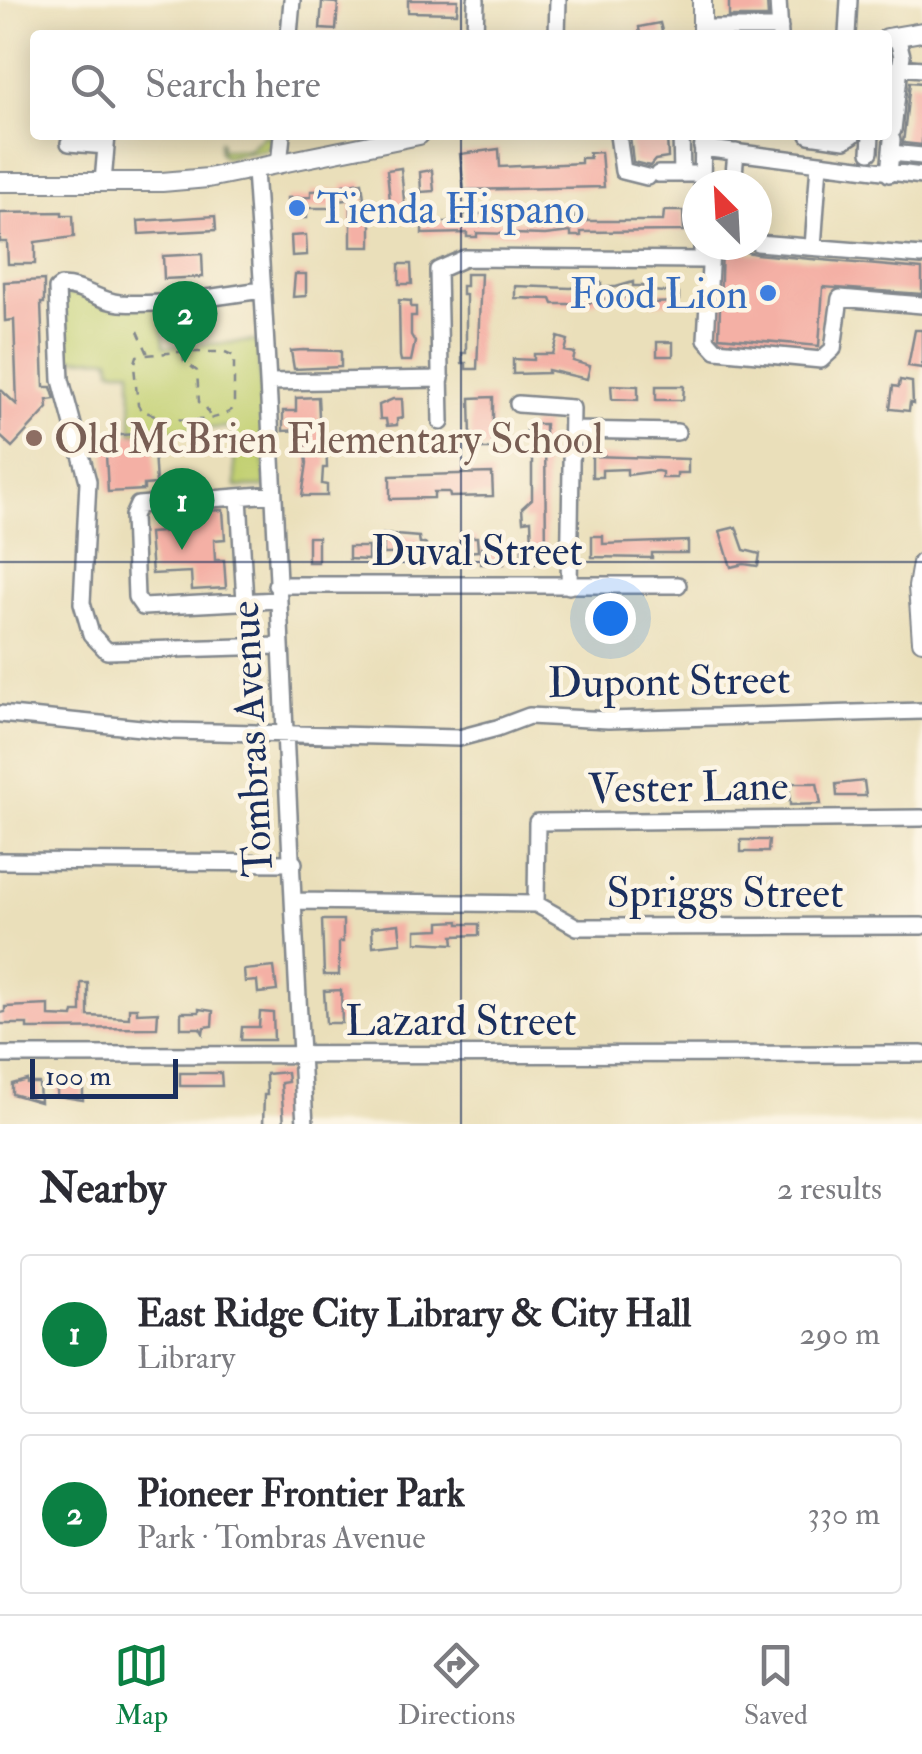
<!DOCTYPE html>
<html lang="en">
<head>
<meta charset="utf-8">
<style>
  :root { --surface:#fff; --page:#f7f7f7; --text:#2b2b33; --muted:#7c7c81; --line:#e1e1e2; --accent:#0b8043 }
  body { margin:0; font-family:"IM FELL Double Pica",serif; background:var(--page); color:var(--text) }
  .compass { position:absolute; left:682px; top:170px; width:90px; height:90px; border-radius:50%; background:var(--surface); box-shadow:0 5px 25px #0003; rotate:336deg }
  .scale { position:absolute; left:30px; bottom:25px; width:148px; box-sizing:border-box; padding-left:10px; border:5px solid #1b2f5e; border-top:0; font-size:28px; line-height:35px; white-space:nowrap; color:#1b2f5e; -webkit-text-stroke:8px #fcf5e5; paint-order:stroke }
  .you { position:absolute; left:610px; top:618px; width:35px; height:35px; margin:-25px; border:8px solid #fff; border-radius:50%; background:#1a73e8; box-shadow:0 0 0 15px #1a73e833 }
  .badge { display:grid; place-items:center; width:65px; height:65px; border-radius:50%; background:var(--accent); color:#fff; font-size:32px; font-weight:700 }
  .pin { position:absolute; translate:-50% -82px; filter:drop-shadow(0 2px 5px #0008) }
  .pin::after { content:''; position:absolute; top:52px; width:35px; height:30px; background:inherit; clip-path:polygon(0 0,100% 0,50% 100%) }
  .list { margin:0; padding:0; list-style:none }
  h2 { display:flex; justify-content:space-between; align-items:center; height:130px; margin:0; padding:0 40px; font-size:42px }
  h2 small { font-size:32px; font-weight:400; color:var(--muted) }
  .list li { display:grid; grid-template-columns:65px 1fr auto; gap:30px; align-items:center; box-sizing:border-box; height:160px; margin:0 20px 20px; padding:0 20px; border:2px solid var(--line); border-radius:10px }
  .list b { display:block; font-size:38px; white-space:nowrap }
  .list p { margin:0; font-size:32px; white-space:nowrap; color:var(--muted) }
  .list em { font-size:32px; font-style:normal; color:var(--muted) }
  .icon { flex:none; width:55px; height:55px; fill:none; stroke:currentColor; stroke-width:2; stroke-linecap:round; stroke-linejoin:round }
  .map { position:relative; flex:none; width:922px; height:1124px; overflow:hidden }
  .search { position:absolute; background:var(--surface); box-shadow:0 5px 25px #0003; left:30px; right:30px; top:30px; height:110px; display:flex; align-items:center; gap:25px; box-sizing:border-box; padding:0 35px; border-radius:10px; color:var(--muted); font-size:38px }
  .sheet { height:490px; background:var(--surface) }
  nav { display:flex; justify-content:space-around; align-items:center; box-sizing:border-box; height:140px; border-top:2px solid var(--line); background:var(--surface); font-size:28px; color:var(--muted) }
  nav a { display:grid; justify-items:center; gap:5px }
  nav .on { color:var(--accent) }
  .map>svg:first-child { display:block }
  .green { fill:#c2d072; stroke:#6e8068; stroke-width:2.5 }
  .building { fill:#f4b0a5 }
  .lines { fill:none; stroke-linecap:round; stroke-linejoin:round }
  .minor-casing { stroke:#82878c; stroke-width:20 }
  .major-casing { stroke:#82878c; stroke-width:22 }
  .path { stroke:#82878c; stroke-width:2.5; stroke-dasharray:8 8; stroke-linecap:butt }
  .minor { stroke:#fff; stroke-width:15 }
  .major { stroke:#fff; stroke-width:18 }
  .grid { fill:none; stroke:#1b2f5e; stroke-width:2.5; stroke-opacity:0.55 }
  .shop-dot { fill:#3f7fe0; stroke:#fcf5e5; stroke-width:4 }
  .education-dot { fill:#8d6e63; stroke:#fcf5e5; stroke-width:4 }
  .labels { text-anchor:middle; stroke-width:9; stroke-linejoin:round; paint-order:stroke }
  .shop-label { font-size:42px; fill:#366cbe; stroke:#fcf5e5; text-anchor:start }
  .education-label { font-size:42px; fill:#785e54; stroke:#fcf5e5; text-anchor:start }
  .street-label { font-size:42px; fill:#1b2f5e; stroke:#fcf5e5 }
</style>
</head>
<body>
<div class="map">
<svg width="922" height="1124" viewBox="0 0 922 1124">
  <rect width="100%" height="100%" fill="#fcf5e5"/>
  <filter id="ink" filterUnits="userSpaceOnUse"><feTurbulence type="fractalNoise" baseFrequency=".01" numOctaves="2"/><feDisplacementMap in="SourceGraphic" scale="20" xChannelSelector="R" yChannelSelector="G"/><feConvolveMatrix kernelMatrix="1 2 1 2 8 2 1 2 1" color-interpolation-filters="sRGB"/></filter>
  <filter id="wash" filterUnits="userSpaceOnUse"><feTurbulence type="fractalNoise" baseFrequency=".0048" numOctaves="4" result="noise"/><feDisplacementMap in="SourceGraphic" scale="40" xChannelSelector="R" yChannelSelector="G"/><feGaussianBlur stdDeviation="2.25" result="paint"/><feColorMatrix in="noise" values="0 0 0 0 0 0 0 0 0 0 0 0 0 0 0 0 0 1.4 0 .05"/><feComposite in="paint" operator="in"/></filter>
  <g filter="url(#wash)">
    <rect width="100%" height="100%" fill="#eadfba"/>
    <path class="green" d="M274,135L270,147L265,150L225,157L220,152V141L221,149L248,150L263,136Z
      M82,293L161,306L164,347L258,341L266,487H236L232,427L132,433L131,370H112L110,358L69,359L62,294Z"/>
    <g id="blocks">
      <path class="building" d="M408,0H458L457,13L408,12Z
        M729,0H767L768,17H729Z
        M322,2L338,3L336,30L320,29Z
        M660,23L663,35H640L639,27Z
        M910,82L922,83V145L903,143Z
        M667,135L668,158L655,160L650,166L633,162L630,136Z
        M499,149L500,167L581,163V158H590L589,153L601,152L604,187L464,190L460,154Z
        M401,168L405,211L391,212L387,170Z
        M432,170L434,191L421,192L420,172Z
        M362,182L365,207H371V247H351V199L333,202L334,208H307V218H287V198L311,197V191L344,190L343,185Z
        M664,211H683L684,231L581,232V236H571V232L545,235L477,233V237H467V233L422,234V222H463V214H483V221H524L533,219V214L553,212V221H575L576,215H586L587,221H663Z
        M62,212V215H73L74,237L35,242V264H8L7,242H0V213Z
        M215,216L216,230L139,234L138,221Z
        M306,235L307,255L292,256L291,236Z
        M722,247L756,254L922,269V294L823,287L819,346L719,337Z
        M202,254L203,277L164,279L163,256Z
        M399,264H411L412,284H399Z
        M295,274H306V296L293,297Z
        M466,274H481L477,369H466V363H462V353H466V295H462V286H466Z
        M44,280V303H41L44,387H51L55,399L47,400L48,408L12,447L0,436V389L17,405L14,320L5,321L4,282Z
        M633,282V286H643L644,297L596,299V302L578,304H553L551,299L515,298V286L571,288L601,283V287H616Z
        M651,291L679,293V302L651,303Z
        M399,300L411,301V307H416V316H411V335L415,342L411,361H401L400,356Z
        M915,330H922V368L908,366Z
        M558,337L568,340L565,351L575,353L573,361L590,366L587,379L548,370V373L513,374V359L534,360V354H553Z
        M657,342H673V356H657Z
        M303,350L341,351V367L294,369L291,351Z
        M900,380L912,382L913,404L910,403L909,411L890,409L893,386L899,387Z
        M611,385L638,386V400L612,399Z
        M656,386H684L683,400H656Z
        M318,397L320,435L326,438L327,468H323L322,484L327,485V496H302L307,463L303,430L283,431V411H296V398Z
        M493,397V449H480V446H473L471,439L470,398Z
        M393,399H402L403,418L397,419V425L387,426L386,419H380L379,405Z
        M531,424H545L546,562L532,563V554H522V545H532L531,520L523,521L522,508L532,499V442L526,441V430H530Z
        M153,433L156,484L144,485V490L108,492L105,436Z
        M592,456L688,459V473H677V478H662V472L657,471L627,475V469L602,470V477H592Z
        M492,473L493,496L450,497L449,492H434V498L390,499V476Z
        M223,510L225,539L214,540L215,560H224L226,588L192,590L191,572L152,574L149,533L188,530L187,512Z
        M736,527L744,550L760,554L758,566L744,564L731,567L720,531Z
        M383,534L419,537L420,544H426L427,553L384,554Z
        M592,536H603V544L688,541V553H652V558L592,557Z
        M308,537H318V562H308Z
        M460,537H477L478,551L460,552Z
        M349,547H368V560L349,559Z
        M481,547H504V564H481Z
        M864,781L866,796H837L836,784Z
        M789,783H817L821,804L790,805Z
        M741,840H769L768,852H741Z
        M322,920H343V942H339V975H324Z
        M459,921V924H479V935L453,936L454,944L416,942V930L440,929V922Z
        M399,924L401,943L373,946L372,927Z
        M274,967L277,991L258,993L257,981L245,982L244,970Z
        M81,983H88V1016L129,1018V1008H137V1013L158,1012L157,1028L27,1029V1024H0V1013L5,1012V1007L49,1005V1016L73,1017L74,1012H81Z
        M341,990L342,1023H326L324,991Z
        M199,1009L213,1011L212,1026L204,1027L203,1033L200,1028H181V1012H199Z
        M260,1012L273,1013L274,1040H241L242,1027H259Z
        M287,1072L288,1082L281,1083L284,1124H263L264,1095H267L266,1074Z
        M180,1073H221L222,1086H180Z
        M27,1080V1083H39L40,1102L12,1094V1084Z
        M83,1081V1100L57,1096V1083Z"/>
    </g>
  </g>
  <g filter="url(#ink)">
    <use href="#blocks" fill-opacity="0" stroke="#82878c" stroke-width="2.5"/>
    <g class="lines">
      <defs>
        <path id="minor" d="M778,0L780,35
          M702,28H780
          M289,35L292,0
          M475,35L476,0
          M557,35L558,0
          M847,35L849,0
          M897,36L902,56L900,67
          M893,130L900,67L922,69
          M618,135L623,171L647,177
          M681,135L682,174
          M809,135L845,140L853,135
          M69,143L106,146
          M702,148L922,176
          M870,152L871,135
          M891,153L922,156
          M279,165L282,135
          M255,171C277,488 286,806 305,1124
          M658,174H702
          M889,174L892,140
          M103,182L107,135
          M702,185L703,135
          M733,185L736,152
          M757,243L922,256
          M813,247L819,164
          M711,249L706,339L716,350L821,360L833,349L840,298L922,305
          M263,290C216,296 167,306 120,303C98,301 83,286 61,286L57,289L61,380L88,481L82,603L91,634L107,651L279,646
          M269,382L441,379
          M518,404L572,408L569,586
          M441,422L438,270L465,258L702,260V245
          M574,430L677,432
          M273,494L138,505L133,516L136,597L143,607L277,600
          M239,497L245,602
          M276,585H678
          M0,714L171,731L459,738L497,728L529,716L608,720L922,711
          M0,861L294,863
          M294,901L536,904L577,927L922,926
          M536,904L537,822L922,818
          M0,1055L922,1054"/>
        <path id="major" d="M702,0V35
          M887,38L922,32
          M0,182H162L208,178L419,135
          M922,563L918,587L922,641"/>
      </defs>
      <use href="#minor" class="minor-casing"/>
      <use href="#major" class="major-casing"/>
      <path class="path" d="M138,331L148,354
        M177,352H225L234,356V408C213,427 165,421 141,410L138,405L134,366L137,356Z
        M183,354L184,361L197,371L199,402L206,407L209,415"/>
      <use href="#minor" class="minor"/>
      <use href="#major" class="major"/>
    </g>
  </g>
  <path class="grid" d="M461,0V35M461,135V1124M0,562H922"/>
  <g class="shop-dot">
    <circle cx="297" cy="208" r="10"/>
    <circle cx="768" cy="293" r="10"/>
  </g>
  <circle class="education-dot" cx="34" cy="438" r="10"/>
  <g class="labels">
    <g class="shop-label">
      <text x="317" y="223">Tienda Hispano</text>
      <text x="748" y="308" text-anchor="end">Food Lion</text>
    </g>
    <g class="education-label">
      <text x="54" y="453">Old McBrien Elementary School</text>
    </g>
    <g class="street-label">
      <text x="477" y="565">Duval Street</text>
      <text transform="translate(669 680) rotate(-1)" y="15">Dupont Street</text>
      <text transform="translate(250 739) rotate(-93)" y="15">Tombras Avenue</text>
      <text transform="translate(688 786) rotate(-1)" y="15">Vester Lane</text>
      <text x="725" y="907">Spriggs Street</text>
      <text x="461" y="1035">Lazard Street</text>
    </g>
  </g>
</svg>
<svg class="compass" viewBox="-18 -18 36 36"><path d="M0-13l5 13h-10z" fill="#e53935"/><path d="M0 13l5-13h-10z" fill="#7c7c81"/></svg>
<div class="scale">100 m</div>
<div class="you"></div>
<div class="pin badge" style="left:182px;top:550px">1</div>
<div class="pin badge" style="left:185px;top:363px">2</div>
<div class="search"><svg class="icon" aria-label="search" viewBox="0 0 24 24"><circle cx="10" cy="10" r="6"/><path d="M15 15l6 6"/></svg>Search here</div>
</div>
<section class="sheet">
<h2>Nearby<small>2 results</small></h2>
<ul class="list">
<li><span class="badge">1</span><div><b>East Ridge City Library &amp; City Hall</b><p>Library</p></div><em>290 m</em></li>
<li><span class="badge">2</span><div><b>Pioneer Frontier Park</b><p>Park · Tombras Avenue</p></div><em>330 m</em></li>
</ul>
</section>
<nav>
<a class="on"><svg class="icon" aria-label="map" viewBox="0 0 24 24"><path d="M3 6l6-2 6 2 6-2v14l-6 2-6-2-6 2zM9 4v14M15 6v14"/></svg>Map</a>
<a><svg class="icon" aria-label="directions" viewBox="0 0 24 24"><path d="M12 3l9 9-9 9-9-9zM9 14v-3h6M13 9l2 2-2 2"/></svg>Directions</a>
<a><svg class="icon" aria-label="saved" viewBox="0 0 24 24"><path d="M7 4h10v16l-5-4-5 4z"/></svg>Saved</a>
</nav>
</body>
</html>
